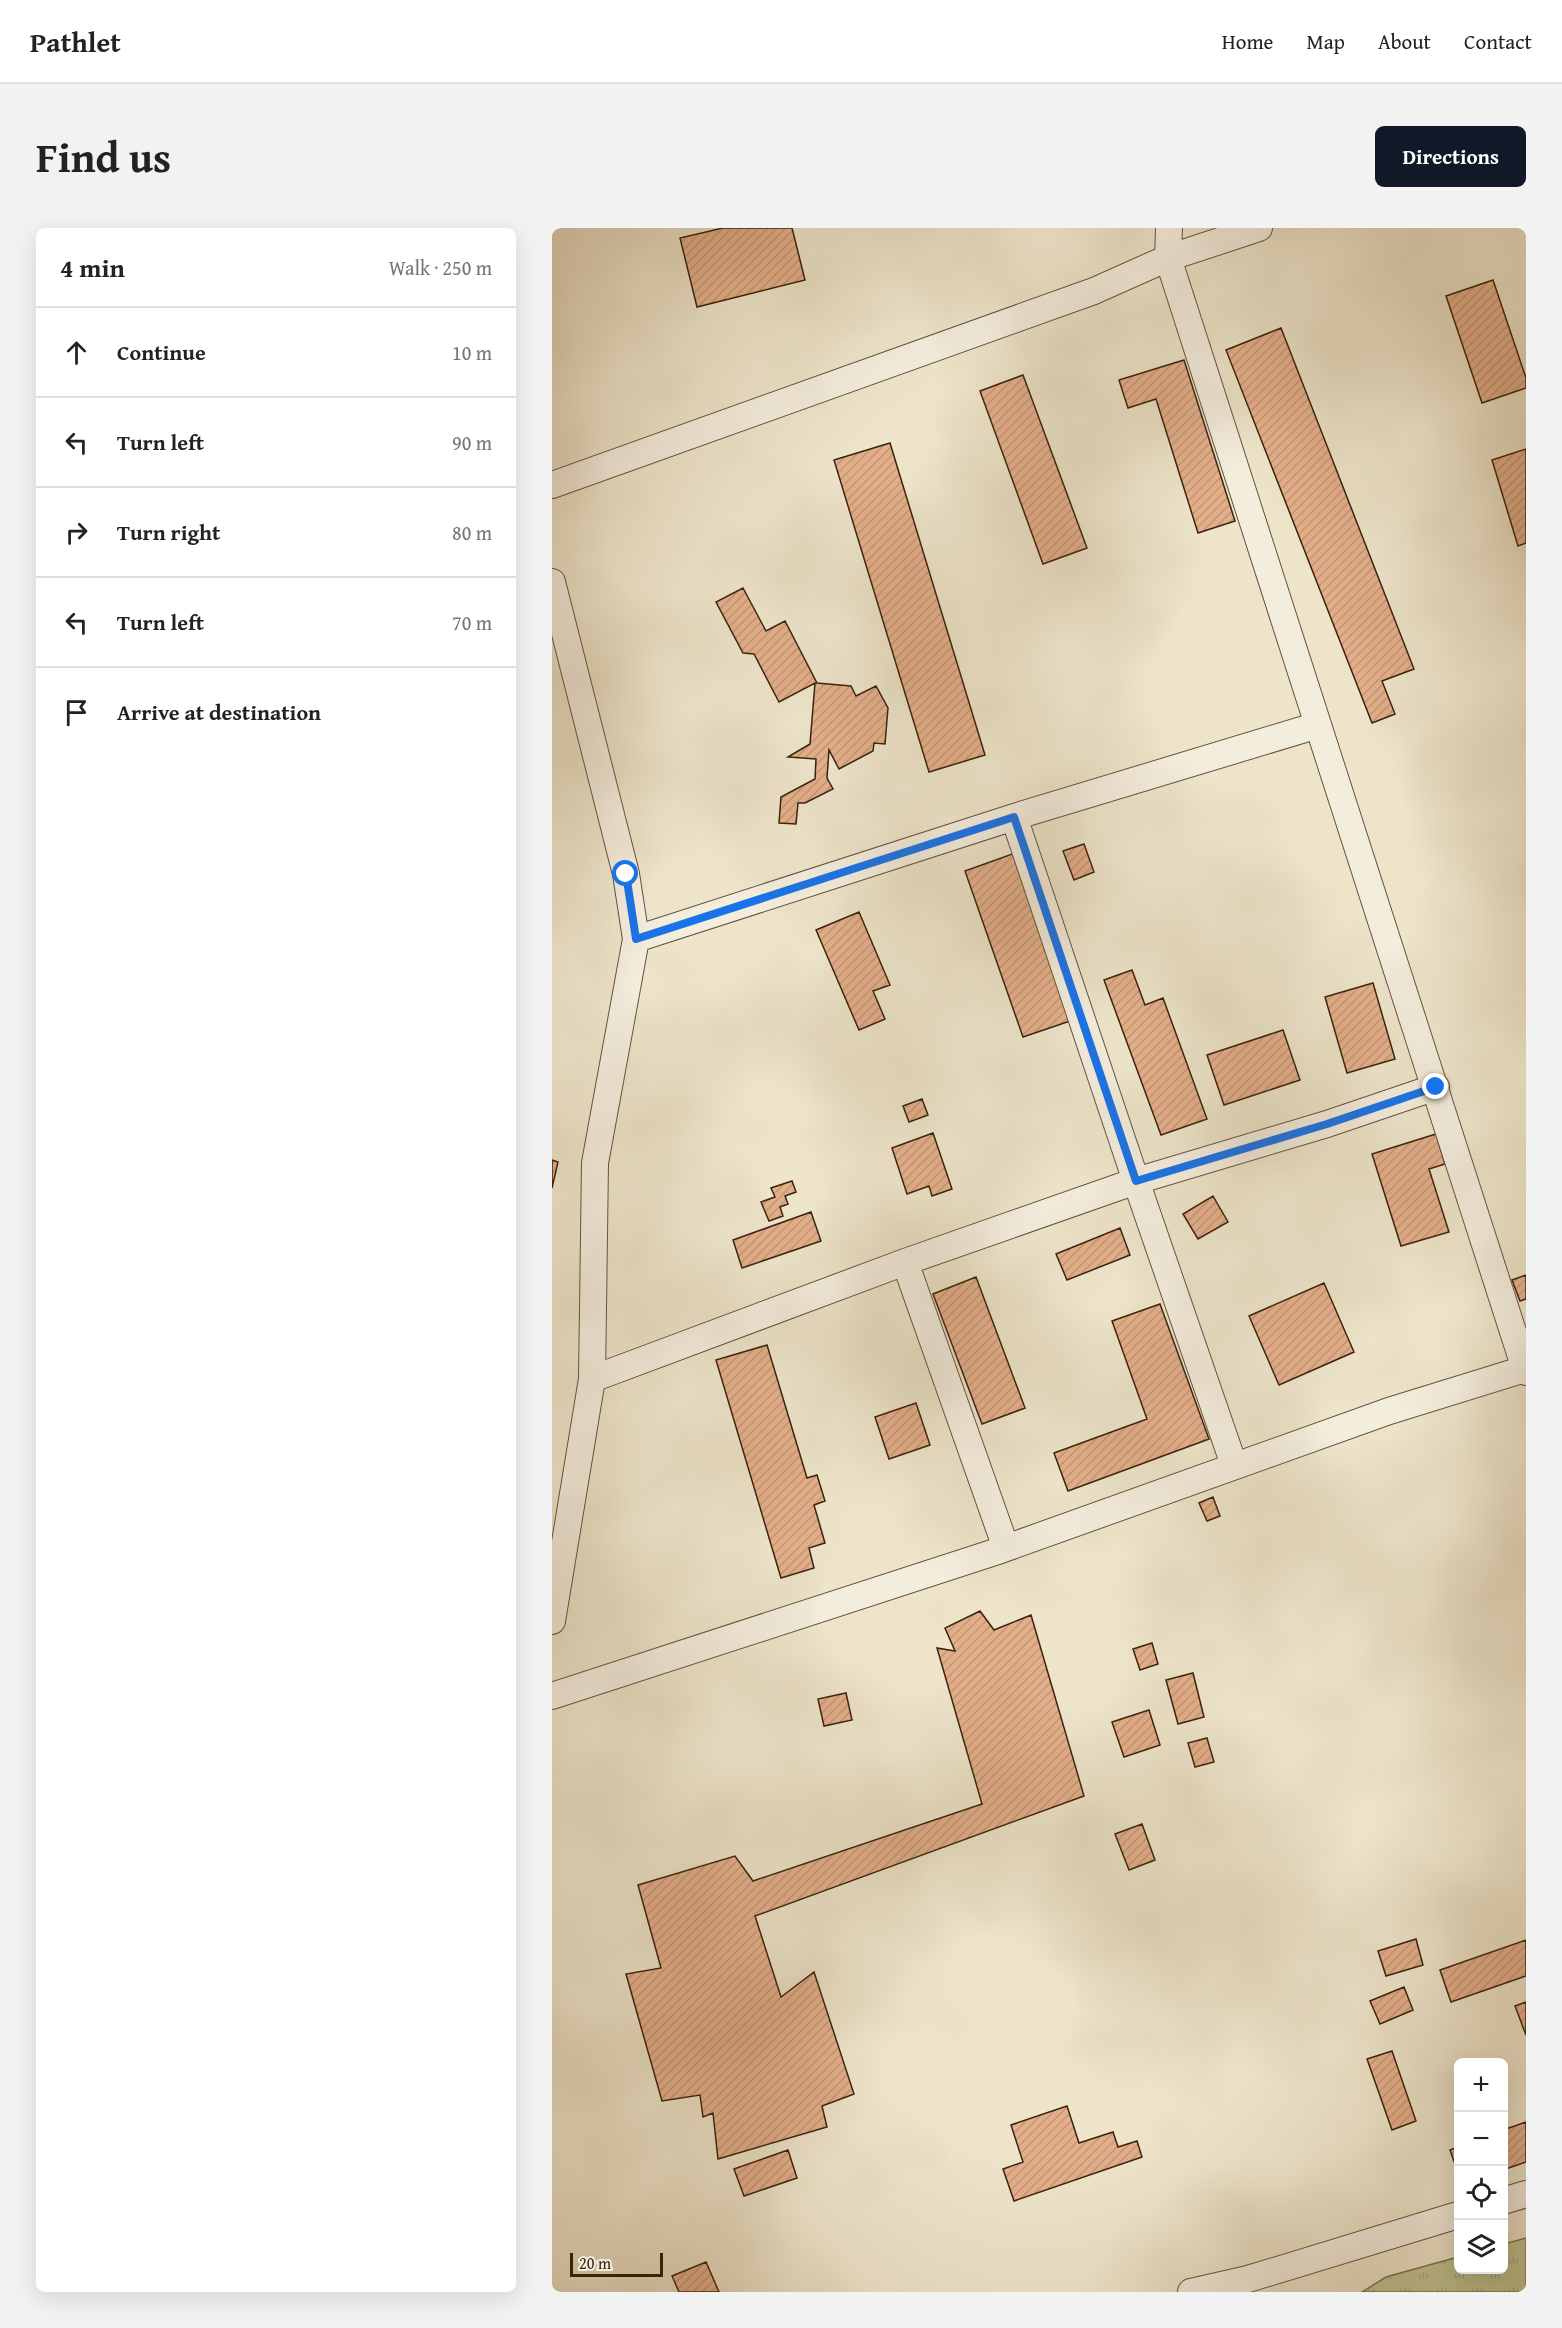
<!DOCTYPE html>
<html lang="en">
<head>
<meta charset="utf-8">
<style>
  :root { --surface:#fff; --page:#f2f2f2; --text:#222; --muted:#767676; --line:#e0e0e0; --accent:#111827 }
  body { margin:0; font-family:"Gentium Book Plus",serif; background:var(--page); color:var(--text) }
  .controls { position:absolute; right:18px; bottom:18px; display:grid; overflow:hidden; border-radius:9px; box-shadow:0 6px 24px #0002 }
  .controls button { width:54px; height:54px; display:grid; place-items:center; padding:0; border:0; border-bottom:2px solid var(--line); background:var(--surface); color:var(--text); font:30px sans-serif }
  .scale { position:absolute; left:18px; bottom:15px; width:93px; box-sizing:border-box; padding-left:6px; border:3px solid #3a220c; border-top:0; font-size:16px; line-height:21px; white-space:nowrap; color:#3a220c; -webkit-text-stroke:4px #f3eddd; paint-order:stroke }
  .stop { position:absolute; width:18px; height:18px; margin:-14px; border:4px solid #1a73e8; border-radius:50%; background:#fff }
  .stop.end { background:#1a73e8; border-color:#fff; box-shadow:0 2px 6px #0008 }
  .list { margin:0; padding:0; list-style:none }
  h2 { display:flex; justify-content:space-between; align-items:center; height:78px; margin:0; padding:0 24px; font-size:26px }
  h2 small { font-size:20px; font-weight:400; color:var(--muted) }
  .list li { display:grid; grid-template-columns:39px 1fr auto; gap:18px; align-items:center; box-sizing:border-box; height:90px; padding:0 24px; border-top:2px solid var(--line) }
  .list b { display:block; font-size:22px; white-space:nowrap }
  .list em { font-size:20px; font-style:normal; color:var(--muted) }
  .icon { flex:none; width:33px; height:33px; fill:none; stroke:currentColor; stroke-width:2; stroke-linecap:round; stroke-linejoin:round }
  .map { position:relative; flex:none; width:974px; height:2064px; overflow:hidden; border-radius:9px }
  header { display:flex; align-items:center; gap:36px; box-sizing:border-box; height:84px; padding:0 30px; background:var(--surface); border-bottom:2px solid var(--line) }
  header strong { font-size:28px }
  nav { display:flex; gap:33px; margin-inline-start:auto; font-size:21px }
  .intro { display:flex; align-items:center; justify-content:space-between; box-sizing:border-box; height:144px; padding:0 36px }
  h1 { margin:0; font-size:42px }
  .button { padding:15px 27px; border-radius:9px; background:var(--accent); color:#fff; font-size:21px; font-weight:700 }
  main { display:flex; gap:36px; padding:0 36px }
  aside { flex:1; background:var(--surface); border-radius:9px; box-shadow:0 6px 24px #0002 }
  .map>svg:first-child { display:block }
  .park { fill:url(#park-tufts); stroke:#7d724e; stroke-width:1.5 }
  .building { fill:url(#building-hatch); stroke:#3a220c; stroke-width:1.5 }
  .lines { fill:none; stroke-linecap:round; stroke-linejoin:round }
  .minor-casing { stroke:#67523c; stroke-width:28 }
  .minor { stroke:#f3eddd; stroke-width:26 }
  .route { stroke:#1a73e8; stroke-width:8 }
</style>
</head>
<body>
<header>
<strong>Pathlet</strong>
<nav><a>Home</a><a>Map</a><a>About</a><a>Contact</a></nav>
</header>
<div class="intro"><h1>Find us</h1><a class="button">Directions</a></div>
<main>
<aside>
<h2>4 min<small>Walk · 250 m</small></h2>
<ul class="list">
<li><svg class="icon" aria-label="ahead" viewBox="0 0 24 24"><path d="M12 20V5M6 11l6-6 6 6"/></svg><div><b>Continue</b></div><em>10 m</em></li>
<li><svg class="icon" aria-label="left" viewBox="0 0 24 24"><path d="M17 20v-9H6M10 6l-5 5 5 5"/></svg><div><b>Turn left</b></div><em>90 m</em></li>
<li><svg class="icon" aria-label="right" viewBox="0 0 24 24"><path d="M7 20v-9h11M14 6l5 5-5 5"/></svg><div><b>Turn right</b></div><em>80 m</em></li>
<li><svg class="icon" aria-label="left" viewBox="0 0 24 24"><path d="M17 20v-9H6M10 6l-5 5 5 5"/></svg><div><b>Turn left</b></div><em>70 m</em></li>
<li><svg class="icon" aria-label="arrive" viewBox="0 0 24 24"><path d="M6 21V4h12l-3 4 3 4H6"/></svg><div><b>Arrive at destination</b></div></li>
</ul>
</aside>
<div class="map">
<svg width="974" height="2064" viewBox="0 0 974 2064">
  <defs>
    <pattern id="park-tufts" width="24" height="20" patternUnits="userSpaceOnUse" patternTransform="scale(1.5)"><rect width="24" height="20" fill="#c0c291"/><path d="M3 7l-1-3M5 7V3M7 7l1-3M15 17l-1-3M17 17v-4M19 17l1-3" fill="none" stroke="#a6a67c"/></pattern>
    <pattern id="building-hatch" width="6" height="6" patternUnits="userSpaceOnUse" patternTransform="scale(1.5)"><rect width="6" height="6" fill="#e3af8a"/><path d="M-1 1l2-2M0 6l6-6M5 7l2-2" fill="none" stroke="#c49676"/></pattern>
  </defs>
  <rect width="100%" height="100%" fill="#ede4ca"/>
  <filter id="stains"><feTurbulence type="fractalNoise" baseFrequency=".00333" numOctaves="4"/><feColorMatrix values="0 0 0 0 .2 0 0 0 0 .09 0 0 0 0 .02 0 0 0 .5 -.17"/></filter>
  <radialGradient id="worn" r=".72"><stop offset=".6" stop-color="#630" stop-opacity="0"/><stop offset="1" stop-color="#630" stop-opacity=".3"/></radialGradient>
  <path class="park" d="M974,2010V2064H810L834,2049L906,2029V2042H951L952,2016Z"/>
  <path class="building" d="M171,0H240L253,52L145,79L128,10Z
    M941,52L974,150V160L930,175L894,68Z
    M729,100L862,441L830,453L843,486L820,495L674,122Z
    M632,132L683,293L646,305L604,171L576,180L567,152Z
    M471,147L535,320L491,336L428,163Z
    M338,215L433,527L377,544L282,232Z
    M974,221V315L966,318L940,232Z
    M191,360L214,403L233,393L265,455L299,458L304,468L324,458L336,480L333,516L322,515L321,523L287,541L277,522L275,550L281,561L253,575H246L244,596L227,595L229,569L263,551L264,531L236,529L258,516L263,455L227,474L202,426L191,425L164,374Z
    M532,616L542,644L522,652L511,623Z
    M466,624L524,791L471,809L413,643Z
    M307,684L338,757L321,763L333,791L307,802L264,702Z
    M580,742L593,777L611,770L655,891L609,907L552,752Z
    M821,755L843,831L795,845L773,769Z
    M731,802L748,852L672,877L655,827Z
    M370,871L376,887L357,894L351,878Z
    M381,905L400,961L380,968L377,958L355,966L340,920Z
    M884,906L893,936L877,941L897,1004L849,1018L820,926Z
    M0,932L6,934L0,960Z
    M240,953L244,964L233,968L236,976L228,979L231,988L217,993L209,974L223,969L219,960Z
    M661,968L676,994L646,1011L631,986Z
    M259,984L269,1013L190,1040L181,1012Z
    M568,1000L578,1027L515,1052L504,1026Z
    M974,1047V1071L968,1073L960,1052Z
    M424,1049L473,1180L430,1196L381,1066Z
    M772,1055L802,1124L727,1157L697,1088Z
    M608,1076L657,1211L516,1263L502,1225L595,1191L560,1093Z
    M215,1117L255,1250L265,1247L273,1273L262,1277L273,1315L257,1320L262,1340L229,1350L164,1132Z
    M364,1175L378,1217L337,1231L323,1189Z
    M661,1269L668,1288L655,1293L647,1275Z
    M428,1383L442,1402L479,1387L532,1568L203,1688L229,1769L262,1744L302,1866L270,1878L275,1899L166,1931L161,1885L151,1889L148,1867L110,1873L74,1746L109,1740L86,1657L183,1628L201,1653L430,1576L385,1420L403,1423L393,1400Z
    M600,1415L606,1436L588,1442L581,1421Z
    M641,1445L652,1489L626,1496L614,1452Z
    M294,1465L300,1492L272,1498L266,1471Z
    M597,1482L608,1517L572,1529L560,1494Z
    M655,1510L662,1534L643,1539L636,1515Z
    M590,1596L603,1632L577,1642L563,1606Z
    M864,1711L871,1737L834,1748L826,1723Z
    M974,1712V1748L899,1774L888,1742Z
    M852,1759L861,1782L828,1796L818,1773Z
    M974,1774V1807L963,1778Z
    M840,1823L864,1893L840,1902L815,1831Z
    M515,1878L527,1915L561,1904L566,1919L585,1913L590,1929L462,1973L451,1941L471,1934L459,1897Z
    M974,1894V1934L951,1942V1902Z
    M906,1919V1945L898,1922Z
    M236,1922L245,1950L192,1968L182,1941Z
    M154,2034L167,2064H127L120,2048Z"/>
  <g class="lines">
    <defs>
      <path id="minor" d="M617,0L616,30L974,1144
        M0,257L542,63L616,30L707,0
        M0,354L74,646L84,711L43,935L40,1151L0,1393
        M462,589L584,953L682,1237
        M84,711L462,589L766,497
        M353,1034L454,1320
        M40,1151L353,1034L584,953L775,896L884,859
        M0,1468L443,1324L837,1183L973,1141
        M951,1973L974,1966
        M639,2064L696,2051L906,1987"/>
    </defs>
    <use href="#minor" class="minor-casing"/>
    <use href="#minor" class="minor"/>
  </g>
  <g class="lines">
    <path class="route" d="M74,646L84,711L462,589L584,953L775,896L884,859"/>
  </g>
  <rect width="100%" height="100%" filter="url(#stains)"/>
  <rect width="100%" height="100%" fill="url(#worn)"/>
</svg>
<div class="controls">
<button>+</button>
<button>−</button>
<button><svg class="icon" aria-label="locate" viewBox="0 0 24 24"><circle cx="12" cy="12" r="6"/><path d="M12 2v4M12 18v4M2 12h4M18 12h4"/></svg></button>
<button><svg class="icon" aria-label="layers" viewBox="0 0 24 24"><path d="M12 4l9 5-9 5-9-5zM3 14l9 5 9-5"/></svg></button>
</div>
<div class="scale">20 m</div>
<div class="stop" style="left:74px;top:646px"></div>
<div class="stop end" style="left:884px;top:859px"></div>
</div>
</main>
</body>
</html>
